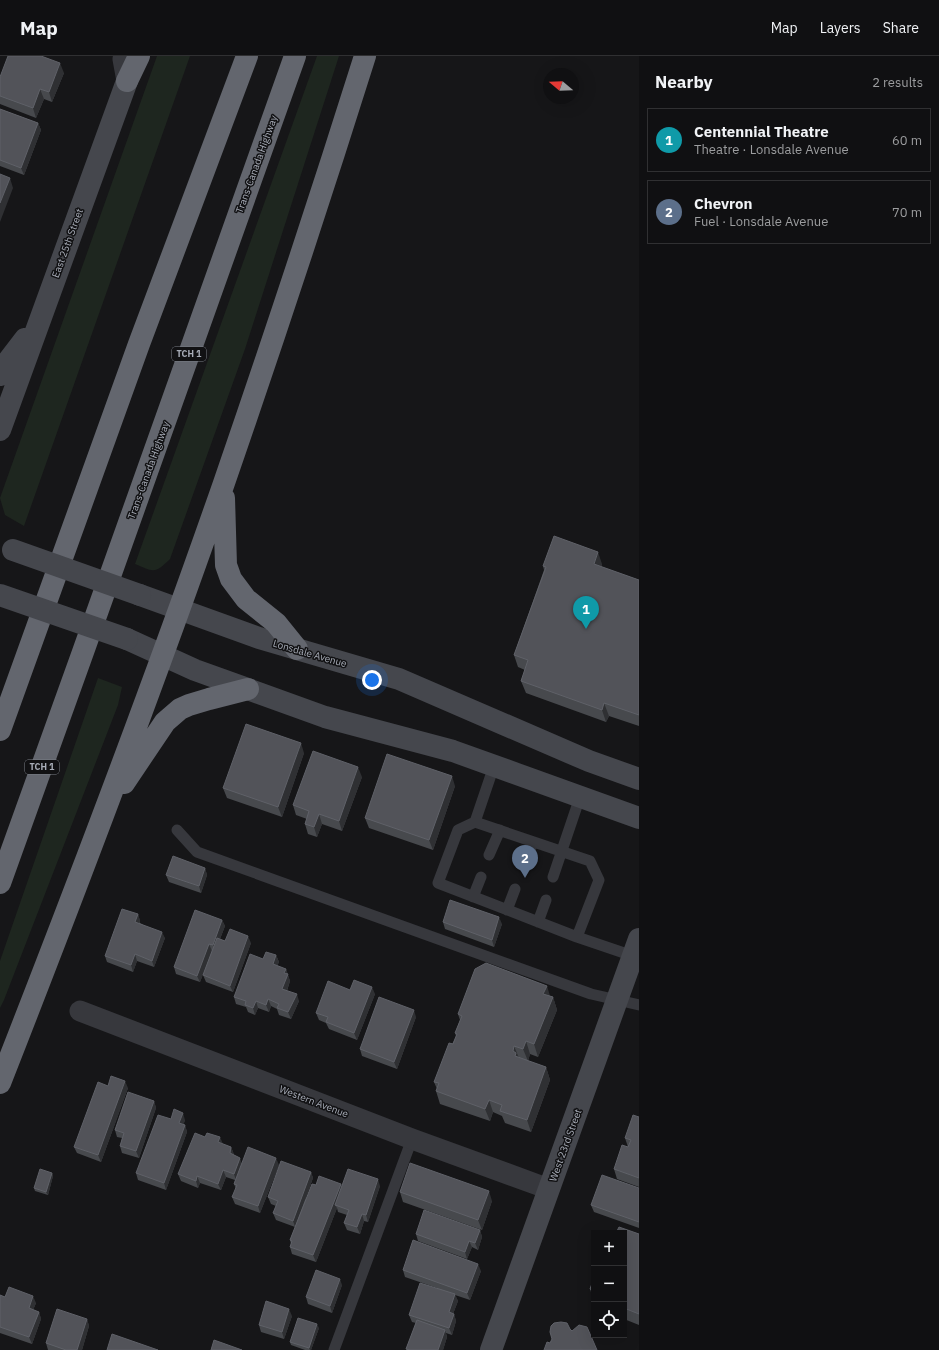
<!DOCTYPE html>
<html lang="en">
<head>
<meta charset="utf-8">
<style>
  :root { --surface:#101012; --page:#1e1e20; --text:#f1f3f6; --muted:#9c9d9f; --line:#303032; --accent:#f2b134 }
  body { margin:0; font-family:"IBM Plex Sans",sans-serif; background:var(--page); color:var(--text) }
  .controls { position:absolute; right:12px; bottom:12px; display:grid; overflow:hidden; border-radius:0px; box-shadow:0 4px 16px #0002 }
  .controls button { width:36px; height:36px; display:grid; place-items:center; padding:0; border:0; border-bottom:1px solid var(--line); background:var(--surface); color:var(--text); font:20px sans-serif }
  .compass { position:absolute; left:543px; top:12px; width:36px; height:36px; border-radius:50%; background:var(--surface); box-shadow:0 4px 16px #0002; rotate:289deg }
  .you { position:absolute; left:372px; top:624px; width:14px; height:14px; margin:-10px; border:3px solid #fff; border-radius:50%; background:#1a73e8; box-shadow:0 0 0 6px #1a73e833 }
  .badge { display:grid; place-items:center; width:26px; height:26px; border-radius:50%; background:var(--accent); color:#fff; font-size:13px; font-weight:700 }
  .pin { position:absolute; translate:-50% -33px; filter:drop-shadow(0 1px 2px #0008) }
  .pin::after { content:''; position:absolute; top:21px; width:14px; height:12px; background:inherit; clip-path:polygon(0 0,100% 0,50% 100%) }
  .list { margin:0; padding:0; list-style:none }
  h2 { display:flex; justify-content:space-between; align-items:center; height:52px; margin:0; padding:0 16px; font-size:17px }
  h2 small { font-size:13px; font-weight:400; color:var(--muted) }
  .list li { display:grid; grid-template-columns:26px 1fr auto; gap:12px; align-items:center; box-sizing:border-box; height:64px; margin:0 8px 8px; padding:0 8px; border:1px solid var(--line); border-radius:0px }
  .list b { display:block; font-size:15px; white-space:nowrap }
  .list p { margin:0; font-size:13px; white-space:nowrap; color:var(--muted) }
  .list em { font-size:13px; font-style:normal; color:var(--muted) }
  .icon { flex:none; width:22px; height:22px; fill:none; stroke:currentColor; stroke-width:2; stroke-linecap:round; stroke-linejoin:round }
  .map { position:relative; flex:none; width:639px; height:1294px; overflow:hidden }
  header { display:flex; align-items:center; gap:24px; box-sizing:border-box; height:56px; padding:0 20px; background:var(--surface); border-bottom:1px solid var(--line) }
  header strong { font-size:19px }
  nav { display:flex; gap:22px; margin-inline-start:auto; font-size:14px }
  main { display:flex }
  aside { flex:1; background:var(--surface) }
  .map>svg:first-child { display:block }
  .green { fill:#1e261f }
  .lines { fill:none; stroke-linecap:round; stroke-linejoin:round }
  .lane { stroke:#37383d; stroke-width:11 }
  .street { stroke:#37383d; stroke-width:21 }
  .secondary { stroke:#45474d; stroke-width:22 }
  .highway { stroke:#63666e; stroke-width:22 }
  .secondary-bridge { stroke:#45474d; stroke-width:22 }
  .wall { fill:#47494d }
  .shaded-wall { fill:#2f3033 }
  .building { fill:#525359; stroke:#5f6168 }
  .labels { text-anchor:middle; stroke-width:3; stroke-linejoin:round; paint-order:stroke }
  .shield { fill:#111113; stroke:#7b7e86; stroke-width:1 }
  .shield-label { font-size:9px; font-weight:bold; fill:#a8adb8 }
  .street-label { font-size:10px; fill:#a8adb8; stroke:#111113 }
</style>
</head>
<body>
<header>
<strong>Map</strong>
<nav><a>Map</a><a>Layers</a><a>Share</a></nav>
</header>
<main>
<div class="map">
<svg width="639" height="1294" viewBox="0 0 639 1294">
  <rect width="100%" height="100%" fill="#161618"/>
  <path class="green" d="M157,0H190L24,470L5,459L0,442Z
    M317,0H339L245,293L170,503C155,518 154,516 135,508Z
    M98,622L122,631L118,649L4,944L0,952V905Z"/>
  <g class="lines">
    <path class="lane" d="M494,710L475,766L458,774L438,827L577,881L633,900
      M475,766L590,805L599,824L577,881
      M177,774L197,796L591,938L639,949
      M489,799L500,774
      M524,811L533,786
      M553,821L580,741
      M473,841L481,821
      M507,854L515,833
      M538,866L546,844
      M334,1294L412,1083"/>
    <path class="street" d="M124,0L123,3L127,25
      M80,955L412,1083L549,1133"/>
    <path class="secondary" d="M0,319L5,309L25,283
      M0,374L127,25
      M140,539L259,582L399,623L589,705L639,723
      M127,583L195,614L325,661L453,695L639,762
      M491,1294L639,883"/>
    <path class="highway" d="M127,25L139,0
      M224,442L226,509L231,523L246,543L276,567L297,593
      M0,674L139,288L247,0
      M124,727L165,666L180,653L189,649L209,643L248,633
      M0,827L83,596L295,0
      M0,1027C78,828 154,628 224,427C273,285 320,143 365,0"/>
    <path class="secondary-bridge" d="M13,494L140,539
      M0,539L127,583"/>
  </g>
  <path class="wall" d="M64,17L52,46L44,43L36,62L0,48V21Z
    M0,53L38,67L41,74L24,119L0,110Z
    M602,508L601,511L639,524V670L609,660L606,666L526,637L521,625L525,614L518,611L514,599L544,514L543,510Z
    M304,697L282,761L227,742L223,732Z
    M362,721L342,775L322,768L317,781L308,778L305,768L307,763L296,759L293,749Z
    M455,730L433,794L369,772L365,762Z
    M205,812L207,819L201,837L169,826L166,819Z
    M138,858L140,865V867L165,882L154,911L137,905L133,916L107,906L105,900Z
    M222,864L225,870L220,883L225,885L251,887L233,936L206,926L203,919L212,895L200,926L176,918L174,911Z
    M443,866L502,868L494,891L445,873Z
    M276,899L279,906L277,910L286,913L290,925L287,935L299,945L291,963L279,959L277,953L271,950L269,956L258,952L255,959L248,956L246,951L236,948L234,941Z
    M350,934L375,938L357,984L329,973L326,967L319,964L316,957Z
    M550,940L553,941L557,954L538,1001L530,998L528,1005L546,1011L550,1024L531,1076L505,1067L502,1060L493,1056L490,1065L440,1048L436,1035L437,1033L434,1026L456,980L455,977L460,964L458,958Z
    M416,961L397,1013L362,1000L360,993Z
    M108,1030L128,1032L101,1106L77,1097L74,1091Z
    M154,1045L156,1052L139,1102L122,1097L120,1090L122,1082L117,1081L115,1074Z
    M639,1061V1131L617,1123L614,1113L628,1091L625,1082Z
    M171,1063L185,1064L183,1069H185L187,1076L166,1134L138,1124L136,1117Z
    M222,1088L231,1091L234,1099L242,1108L279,1109L260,1157L235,1148L232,1141L236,1133L234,1128L235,1124L226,1121L221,1134L200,1127L198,1132L181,1125L178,1118Z
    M311,1116L313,1122L305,1144L316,1129L341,1128L342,1131L380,1130L368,1166L364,1165L360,1178L347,1174L344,1167L347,1159L338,1156L337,1152L316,1206L292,1198L290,1191L291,1188L290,1184L295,1171L276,1164L273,1157L276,1150L271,1148L268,1141Z
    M52,1117L53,1120L48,1139L35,1135L34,1132Z
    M639,1132V1172L594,1156L591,1149Z
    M400,1136L492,1145L482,1174L403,1146Z
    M480,1174L482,1181L478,1194L472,1191L467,1203L418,1185L416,1178Z
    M624,1177L639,1178V1269L624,1263Z
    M403,1214L481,1215L470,1244L455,1239L458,1245L453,1258H454L456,1265L452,1279L446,1277L447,1281L443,1294H407L406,1293L416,1267L412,1266L409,1259L437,1232L405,1221Z
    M594,1222V1245L590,1233Z
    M342,1229L332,1257L308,1248L306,1241Z
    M0,1239L5,1241L36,1247L33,1254L39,1256L41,1263L32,1288L0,1277Z
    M292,1260L284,1283L261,1276L259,1269Z
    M87,1263L89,1270L82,1294H48L46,1287Z
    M319,1272L311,1294H305L291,1289L290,1286Z"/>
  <path class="shaded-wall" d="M60,7L64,17L52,46L49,36Z
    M40,33L44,43L36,62L33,52Z
    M38,67L41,74L24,119L21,112Z
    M10,122L13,132L0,166V147Z
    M598,496L602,508L598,521L594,508Z
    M604,647L609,660L606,666L602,654Z
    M301,687L304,697L282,761L278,751Z
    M358,711L362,721L342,775L339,765Z
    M452,720L455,730L433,794L429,784Z
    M319,758L322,768L317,781L314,771Z
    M205,812L207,819L201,837L199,830Z
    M138,858L140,865L138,873L135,866Z
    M499,861L502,868L494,891L492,884Z
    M222,864L225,870L215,896L213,889Z
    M162,876L165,882L154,911L152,905Z
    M248,880L251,887L233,936L230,930Z
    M209,888L212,895L200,926L197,920Z
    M135,898L137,905L133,916L131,909Z
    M276,899L279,906L275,915L273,908Z
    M286,913L290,925L285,940L282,933L284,917Z
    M547,930L551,943L543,938Z
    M372,931L375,938L357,984L354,977Z
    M297,938L299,945L291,963L288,956Z
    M553,941L557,954L538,1001L534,988Z
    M268,943L271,950L269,956L266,949Z
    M256,945L258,952L255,959L253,952Z
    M414,954L416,961L397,1013L394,1006Z
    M526,985L530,998L528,1005L523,993Z
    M514,990L519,1002L521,1009L513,995Z
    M546,1011L550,1024L531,1076L527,1064Z
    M125,1025L128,1032L101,1106L98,1099Z
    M489,1044L493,1056L490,1065L485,1053Z
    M154,1045L156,1052L139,1102L136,1095Z
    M183,1057L185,1064L182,1074L179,1067Z
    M185,1069L187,1076L166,1134L164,1127Z
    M220,1081L223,1088L218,1086Z
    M231,1091L234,1098L232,1104L230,1097Z
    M240,1102L242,1108L236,1125L234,1118Z
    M276,1102L279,1109L260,1157L258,1150Z
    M223,1114L226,1121L221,1134L218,1128Z
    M311,1116L313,1122L295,1171L293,1165Z
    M52,1117L53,1120L48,1139L46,1136Z
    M197,1120L200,1127L198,1132L196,1125Z
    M378,1123L380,1130L368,1166L366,1159Z
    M341,1128L343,1135L335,1149L337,1152L316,1206L313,1199Z
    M489,1135L492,1145L482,1174L478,1164Z
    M362,1158L364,1165L360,1178L357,1171Z
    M480,1174L482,1181L478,1194L475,1187Z
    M469,1185L472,1191L467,1203L465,1196Z
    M478,1208L481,1215L470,1244L467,1237Z
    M340,1223L342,1229L332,1257L330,1250Z
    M455,1238L458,1245L451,1263L449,1256Z
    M33,1240L36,1247L31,1259L29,1252Z
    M289,1253L292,1260L284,1283L282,1276Z
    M39,1256L41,1263L32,1288L29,1281Z
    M454,1258L456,1265L452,1279L449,1272Z
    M87,1263L89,1270L82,1294H77Z
    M317,1268L319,1272L311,1294H310L309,1292Z
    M445,1274L447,1281L443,1294H438Z"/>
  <path class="building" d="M8,0H41L60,7L49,36L40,33L33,52L0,40V21Z
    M0,53L38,67L21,112L0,104Z
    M0,118L10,122L0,147Z
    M554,480L598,496L594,508L639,524V659L604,647L602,654L521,625L528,604L514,599L546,511L543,510Z
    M246,668L301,687L278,751L223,732Z
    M313,695L358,711L339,765L319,758L314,771L305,768L309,755L293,749Z
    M387,698L452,720L429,784L365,762Z
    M173,800L205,812L199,830L166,819Z
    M450,844L499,861L492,884L443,866Z
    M122,853L138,858L135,866L162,876L152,905L135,898L131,909L105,900Z
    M195,854L222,864L213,889L209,888L197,920L174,911Z
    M230,873L248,880L230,930L203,919L217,882L225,885Z
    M266,896L276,899L273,908L286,913L284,917L288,918L282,933L297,938L288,956L277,952L279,948L268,943L266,949L256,945L253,952L245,949L246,945L234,941L250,898L263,903Z
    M486,907L547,930L543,938L553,941L534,988L526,985L523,993L514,990L513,995L516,997L515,1000L546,1011L527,1064L500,1055L502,1049L489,1044L485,1053L436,1035L439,1027L434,1026L449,987L453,988L457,978L455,977L462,960L458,958L475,913Z
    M354,924L372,931L354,977L326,966L328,961L316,957L328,925L350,934Z
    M379,941L414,954L394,1006L360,993Z
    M111,1020L125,1025L98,1099L74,1091L98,1026L108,1030Z
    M128,1036L154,1045L136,1095L120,1090L124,1077L115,1074Z
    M174,1053L183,1057L179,1067L185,1069L164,1127L136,1117L158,1059L171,1063Z
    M633,1059L639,1061V1122L614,1113L622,1089L628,1091L631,1084L625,1082Z
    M195,1077L205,1081L207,1077L220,1081L218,1086L231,1091L230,1097L240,1102L234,1118L223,1114L218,1128L197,1120L196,1125L178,1118Z
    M248,1091L276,1102L258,1150L232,1141L237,1129L234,1128Z
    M281,1105L311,1116L293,1165L273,1157L278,1145L268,1141Z
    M410,1107L489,1135L478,1164L400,1136Z
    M40,1113L52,1117L46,1136L34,1132Z
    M348,1113L378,1123L366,1159L362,1158L357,1171L344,1167L349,1154L335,1149Z
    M602,1119L639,1132V1166L591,1149Z
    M319,1120L341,1128L313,1199L290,1191L292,1185L290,1184L312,1128L316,1129Z
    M424,1154L480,1174L475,1187L469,1185L465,1196L416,1178Z
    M619,1171L639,1178V1258L624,1252V1177H616Z
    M413,1184L478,1208L467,1237L403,1214Z
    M316,1214L340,1223L330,1250L306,1241Z
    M594,1222V1235L590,1233Z
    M420,1227L455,1238L449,1256L454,1258L449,1272L409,1259Z
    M9,1231L33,1240L29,1252L39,1256L29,1281L0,1271V1239L5,1241Z
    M266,1245L289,1253L282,1276L259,1269Z
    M57,1253L87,1263L77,1294H66L46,1287Z
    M298,1262L317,1268L309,1292L290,1286Z
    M417,1264L445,1274L438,1294H410L406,1293Z
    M561,1266L567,1267L570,1273L572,1275L579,1269L587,1271L597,1294H544L547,1286L550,1287L552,1283L550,1276L551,1270L554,1267Z
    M112,1278L158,1294H107Z
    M214,1284L242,1294H211Z"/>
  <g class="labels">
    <g class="shield">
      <rect x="172" y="291" width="34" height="14" rx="3"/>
      <rect x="25" y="704" width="34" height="14" rx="3"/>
    </g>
    <g class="shield-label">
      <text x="189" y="301">TCH 1</text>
      <text x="42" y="714">TCH 1</text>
    </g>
    <g class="street-label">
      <text transform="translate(256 108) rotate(-70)" y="4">Trans-Canada Highway</text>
      <text transform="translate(67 187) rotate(-70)" y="4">East 25th Street</text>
      <text transform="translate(148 414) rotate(-70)" y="4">Trans-Canada Highway</text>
      <text transform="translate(310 597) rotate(16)" y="4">Lonsdale Avenue</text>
      <text transform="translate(314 1045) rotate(21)" y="4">Western Avenue</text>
      <text transform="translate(565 1089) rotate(-70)" y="4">West 23rd Street</text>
    </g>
  </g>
</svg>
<div class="controls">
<button>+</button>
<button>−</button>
<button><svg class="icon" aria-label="locate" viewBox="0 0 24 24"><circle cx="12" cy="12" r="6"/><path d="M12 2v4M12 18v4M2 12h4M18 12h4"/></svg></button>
</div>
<svg class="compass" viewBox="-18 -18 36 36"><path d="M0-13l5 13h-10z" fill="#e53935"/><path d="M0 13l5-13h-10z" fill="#9c9d9f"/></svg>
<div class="you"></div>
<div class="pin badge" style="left:586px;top:573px;background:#0f9aa8">1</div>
<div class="pin badge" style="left:525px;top:822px;background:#5c6f8a">2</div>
</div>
<aside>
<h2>Nearby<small>2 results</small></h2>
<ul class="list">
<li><span class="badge" style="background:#0f9aa8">1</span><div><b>Centennial Theatre</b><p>Theatre · Lonsdale Avenue</p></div><em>60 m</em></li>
<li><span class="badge" style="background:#5c6f8a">2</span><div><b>Chevron</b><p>Fuel · Lonsdale Avenue</p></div><em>70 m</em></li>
</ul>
</aside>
</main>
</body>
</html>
